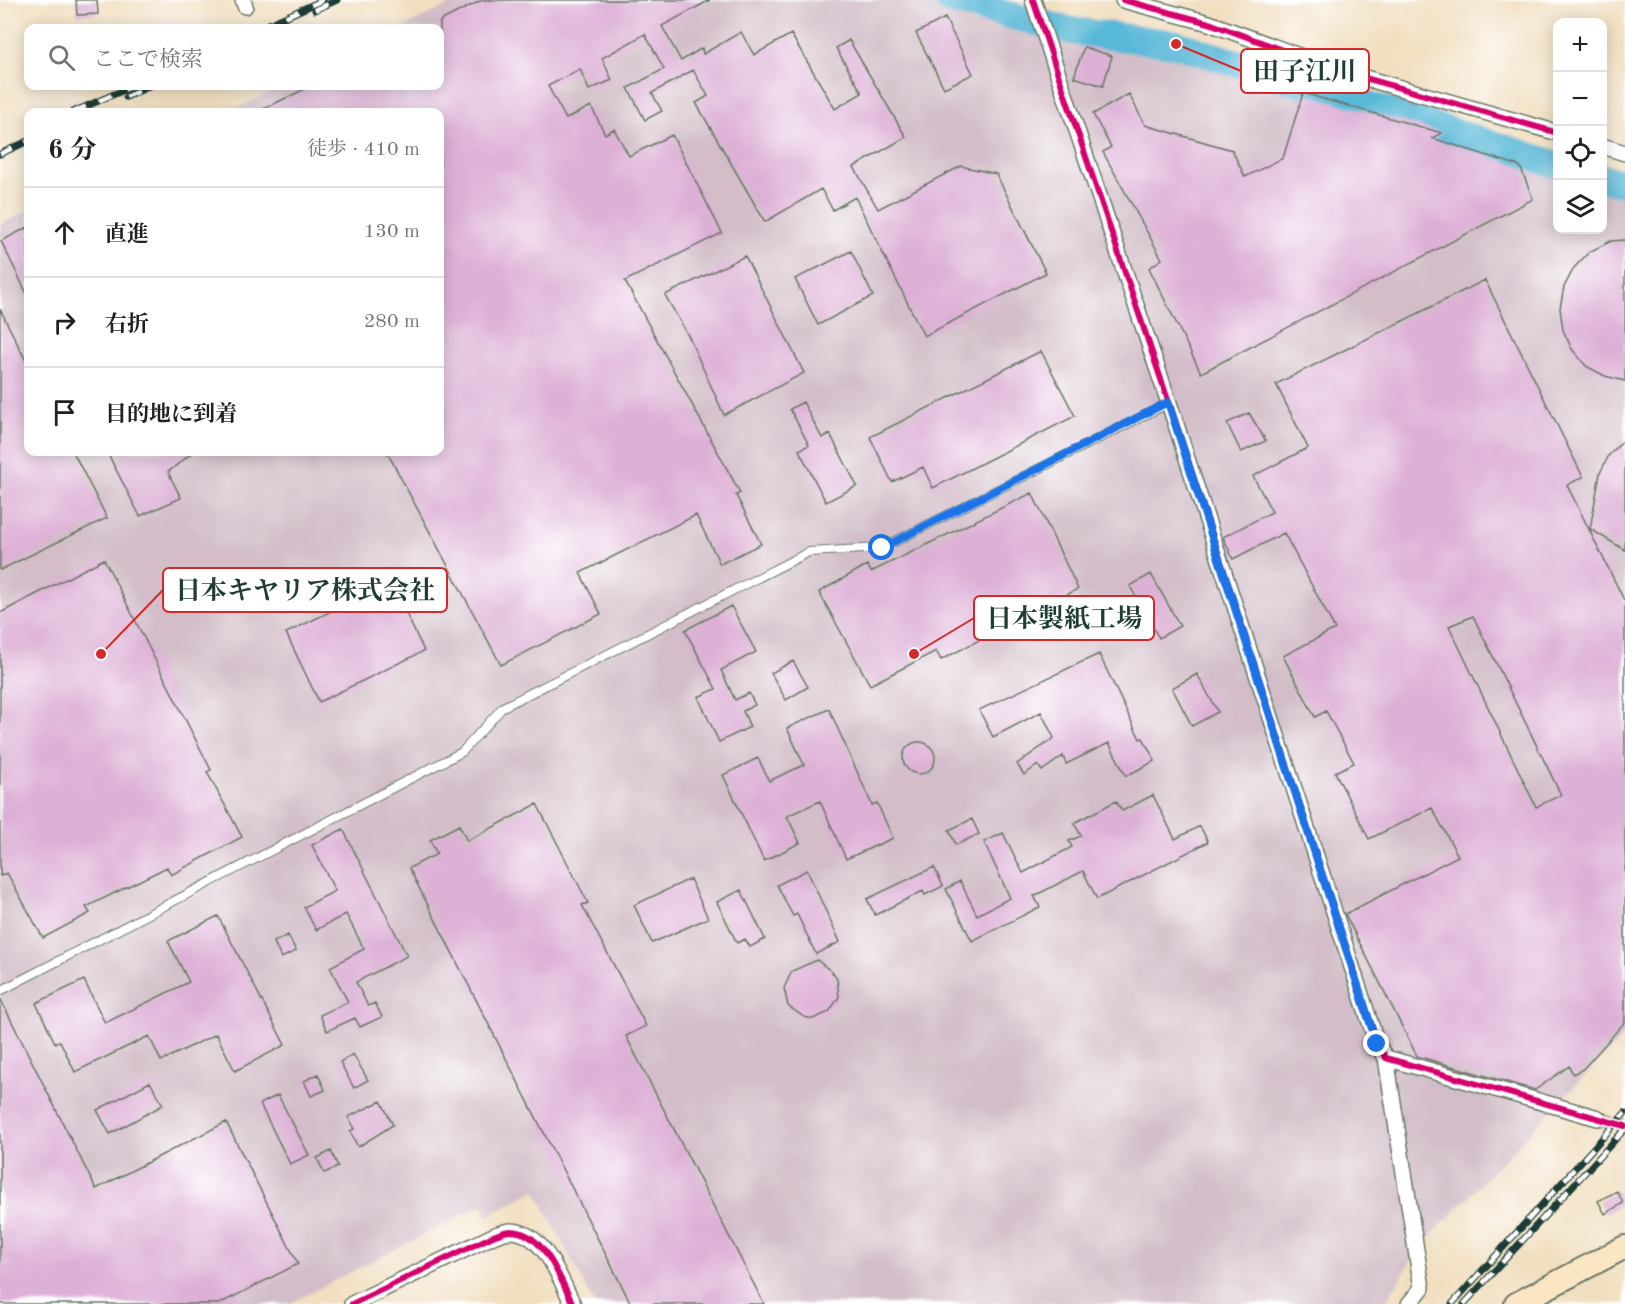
<!DOCTYPE html>
<html lang="ja">
<head>
<meta charset="utf-8">
<style>
  :root { --surface:#fff; --page:#f6f6f6; --text:#202124; --muted:#757577; --line:#e0e0e0 }
  body { margin:0; font-family:"Old Standard TT","Noto Serif JP",serif; background:var(--page); color:var(--text) }
  .controls { position:absolute; right:18px; top:18px; display:grid; overflow:hidden; border-radius:12px; box-shadow:0 3px 15px #0003 }
  .controls button { width:54px; height:54px; display:grid; place-items:center; padding:0; border:0; border-bottom:2px solid var(--line); background:var(--surface); color:var(--text); font:30px sans-serif }
  .stop { position:absolute; width:18px; height:18px; margin:-14px; border:4px solid #1a73e8; border-radius:50%; background:#fff }
  .stop.end { background:#1a73e8; border-color:#fff; box-shadow:0 2px 6px #0008 }
  .list { margin:0; padding:0; list-style:none }
  h2 { display:flex; justify-content:space-between; align-items:center; height:78px; margin:0; padding:0 24px; font-size:26px }
  h2 small { font-size:20px; font-weight:400; color:var(--muted) }
  .list li { display:grid; grid-template-columns:39px 1fr auto; gap:18px; align-items:center; box-sizing:border-box; height:90px; padding:0 24px; border-top:2px solid var(--line) }
  .list b { display:block; font-size:22px; white-space:nowrap }
  .list em { font-size:20px; font-style:normal; color:var(--muted) }
  .icon { flex:none; width:33px; height:33px; fill:none; stroke:currentColor; stroke-width:2; stroke-linecap:round; stroke-linejoin:round }
  .map { position:relative; flex:none; width:1625px; height:1304px; overflow:hidden }
  .search { position:absolute; background:var(--surface); box-shadow:0 3px 15px #0003; left:24px; top:24px; width:420px; height:66px; display:flex; align-items:center; gap:15px; box-sizing:border-box; padding:0 21px; border-radius:12px; color:var(--muted); font-size:22px }
  .panel { position:absolute; background:var(--surface); box-shadow:0 3px 15px #0003; left:24px; top:108px; width:420px; height:348px; border-radius:12px }
  .map>svg:first-child { display:block }
  .industrial { fill:#d2bdc8 }
  .lines { fill:none; stroke-linecap:round; stroke-linejoin:round }
  .river { stroke:#59b8d7; stroke-width:28 }
  .building { fill:#ddb0d6; fill-rule:evenodd }
  .street-tunnel { stroke:#c7bfa4; stroke-width:15; stroke-dasharray:15 8; stroke-linecap:butt }
  .lane-casing { stroke:#687665; stroke-width:10 }
  .street-casing { stroke:#687665; stroke-width:18 }
  .secondary-casing { stroke:#687665; stroke-width:26 }
  .lane { stroke:#fff; stroke-width:8 }
  .street { stroke:#fff; stroke-width:15 }
  .secondary { stroke:#fbe6c4; stroke-width:22 }
  .rail-casing { stroke:#1f3d34; stroke-width:7 }
  .rail { stroke:#fff; stroke-width:4.5; stroke-dasharray:14; stroke-linecap:butt }
  .cycleway-casing { stroke:#fff; stroke-width:10 }
  .cycleway { stroke:#d6006c; stroke-width:6 }
  .route { stroke:#1a73e8; stroke-width:8 }
  .leader { fill:none; stroke:#d62828; stroke-width:2 }
  .callout-dot { fill:#d62828; stroke:#fff; stroke-width:2 }
  .callout { fill:#fff; stroke:#d62828; stroke-width:2 }
  .callout-label { font-size:26px; text-anchor:middle; font-weight:bold; fill:#1f3d34 }
</style>
</head>
<body>
<div class="map">
<svg width="1625" height="1304" viewBox="0 0 1625 1304">
  <rect width="100%" height="100%" fill="#fff"/>
  <filter id="ink" filterUnits="userSpaceOnUse"><feTurbulence type="fractalNoise" baseFrequency=".0167" numOctaves="2"/><feDisplacementMap in="SourceGraphic" scale="12" xChannelSelector="R" yChannelSelector="G"/><feConvolveMatrix kernelMatrix="1 2 1 2 8 2 1 2 1" color-interpolation-filters="sRGB"/></filter>
  <filter id="wash" filterUnits="userSpaceOnUse"><feTurbulence type="fractalNoise" baseFrequency=".008" numOctaves="4" result="noise"/><feDisplacementMap in="SourceGraphic" scale="24" xChannelSelector="R" yChannelSelector="G"/><feGaussianBlur stdDeviation="1.35" result="paint"/><feColorMatrix in="noise" values="0 0 0 0 0 0 0 0 0 0 0 0 0 0 0 0 0 1.4 0 .05"/><feComposite in="paint" operator="in"/></filter>
  <g filter="url(#wash)">
    <rect width="100%" height="100%" fill="#f1dfc0"/>
    <path class="industrial" d="M460,0H942L1051,15L1305,87L1557,172L1558,230H1602L1603,186L1625,194V1034L1423,1244L1384,1304H595L535,1190L488,1216L482,1205L289,1304H0V224L28,210V452H440V112H229L284,86H440V28H401Z"/>
    <g class="lines">
      <path class="river" d="M949,0L1072,31L1176,44L1558,165
        M1602,178L1625,184"/>
    </g>
    <g id="blocks">
      <path class="building" d="M76,0H97L98,14L77,15Z
        M482,0H710L662,26L681,61L702,48L703,54L741,32L754,55L791,34L835,109L862,93L836,48L849,40L906,137L854,167L878,209L961,166L996,174L1046,273L924,336L855,197L833,210L821,189L765,222L696,103L708,96L693,70L652,93L662,111L645,120L628,88L664,69L645,34L602,58L612,80L589,90L580,69L548,86L566,119L591,106L605,134L614,129L629,156L672,135L722,233L625,281L740,493L736,495L761,544L720,564L696,515L580,573L601,614L501,665L387,452H440V112H257L311,86H440V21Z
        M945,18L973,74L944,88L916,33Z
        M1084,47L1112,56L1103,86L1074,77Z
        M1303,93L1442,133L1432,138L1520,166L1533,199L1201,373L1149,268L1162,259L1103,152L1111,147L1093,114L1129,94L1145,125L1232,150L1245,177L1283,158Z
        M28,227V296L1,241Z
        M1625,240V381L1605,376L1586,366L1572,349L1563,330L1560,308L1564,287L1574,268L1589,252L1611,241Z
        M851,251L873,296L818,325L795,279Z
        M745,256L804,373L724,415L689,337L665,295Z
        M1485,280L1583,477L1567,485L1625,602V1022L1583,1069L1573,1074L1569,1066L1535,1090L1417,1056L1345,914L1458,856L1432,808L1369,839L1335,772L1354,763L1326,711L1315,717L1283,656L1335,629L1284,533L1233,559L1223,537L1272,512L1253,476L1308,448L1276,384ZM1473,616L1561,795L1536,807L1449,626Z
        M0,309L28,365V452H73L107,518L0,570Z
        M1041,351L1075,416L933,488L923,467L892,482L870,437Z
        M803,402L822,438L830,434L857,486L826,502L799,450L809,445L790,409Z
        M1249,413L1266,441L1241,452L1227,423Z
        M1625,439V550L1590,529L1600,473L1609,455Z
        M107,452H193L168,472L181,498L140,516Z
        M1032,493L1078,589L941,660L936,651L870,685L819,592L867,565L871,572Z
        M104,559L211,770L207,772L242,837L171,875L167,867L86,907L90,913L43,938L7,873L0,876V613Z
        M1151,574L1180,626L1159,638L1130,586Z
        M391,582L424,651L319,702L286,633Z
        M731,606L756,652L721,670L735,700L749,693L755,705L743,711L750,727L719,742L698,697L716,689L685,630Z
        M1099,654L1140,739L1143,738L1155,761L1126,776L1109,743L1066,764L1063,756L1042,771L1038,765L1024,775L1017,764L1054,738L1041,712L993,737L979,710Z
        M793,661L808,687L786,700L771,673Z
        M1197,674L1218,712L1192,726L1172,688Z
        M829,709L872,805L877,803L893,838L846,859L820,801L787,816L800,843L764,861L723,775L758,758L769,781L804,765L787,728Z
        M903 758a16 16 0 1 1 32 0a16 16 0 1 1-32 0Z
        M1153,795L1175,839L1200,826L1208,842L1097,899L1083,871L1034,896L1040,907L972,941L946,889L960,881L977,915L1010,898L984,842L1003,833L1023,873L1072,847L1069,841L1081,836L1074,823L1116,801L1122,811Z
        M537,804L588,903L582,905L646,1026L626,1036L764,1304H631L409,868L437,854L430,840L459,825L467,841Z
        M972,819L979,834L956,845L949,830Z
        M343,829L407,956L356,982L368,1006L375,1003L382,1017L360,1027L355,1018L327,1031L320,1015L348,1002L330,967L364,949L346,914L316,930L304,907L335,891L312,845Z
        M934,867L943,886L925,895L923,891L875,915L867,899Z
        M807,870L840,942L816,954L797,914L793,916L777,885Z
        M690,879L708,918L652,943L634,905Z
        M741,890L765,939L750,947L745,939L737,943L717,902Z
        M218,916L285,1045L235,1071L216,1034L161,1061L149,1036L75,1072L60,1041L55,1043L36,1003L84,980L105,1023L189,982L168,941Z
        M288,935L296,951L281,958L274,942Z
        M817,960L832,972L837,979L839,997L829,1012L813,1019L804,1017L788,1006L784,988L792,971Z
        M0,998L96,1189L226,1122L298,1264L219,1304H0Z
        M353,1054L368,1080L354,1088L340,1062Z
        M318,1074L325,1090L311,1096L304,1081Z
        M150,1082L163,1105L110,1134L97,1110Z
        M278,1095L309,1155L290,1164L260,1104Z
        M381,1101L393,1125L358,1147L350,1131L354,1129L348,1117Z
        M331,1151L338,1167L324,1173L317,1158Z
        M1617,1191L1623,1203L1605,1214L1598,1201Z"/>
    </g>
  </g>
  <g filter="url(#ink)">
    <use href="#blocks" fill-opacity="0" stroke="#687665" stroke-width="1.5"/>
    <g class="lines">
      <path class="street-tunnel" d="M1598,1118L1625,1126"/>
      <defs>
        <path id="lane" d="M0,991L462,752L503,707L809,552L882,548L1169,403"/>
        <path id="street" d="M243,0L245,6
          M1033,0L1169,403L1377,1044L1386,1058L1598,1118
          M1123,0L1209,23L1337,70L1558,133
          M1602,146L1625,153
          M1386,1058L1422,1288L1409,1304
          M352,1304L493,1236C498,1234 506,1231 511,1231C545,1232 560,1280 573,1304"/>
        <path id="secondary" d="M1516,1304L1625,1247"/>
      </defs>
      <use href="#lane" class="lane-casing"/>
      <use href="#street" class="street-casing"/>
      <use href="#secondary" class="secondary-casing"/>
      <use href="#lane" class="lane"/>
      <use href="#street" class="street"/>
      <use href="#secondary" class="secondary"/>
      <defs>
        <path id="rail" d="M315,10L337,0
          M260,28L323,0
          M126,97L150,86
          M73,112L133,86
          M0,154L28,141
          M1452,1304L1625,1113
          M1464,1304L1625,1129"/>
      </defs>
      <use href="#rail" class="rail-casing"/>
      <use href="#rail" class="rail"/>
      <defs>
        <path id="cycleway" d="M1033,0L1169,403L1377,1044L1386,1058L1625,1126
          M1123,0L1209,23L1337,70L1558,133
          M352,1304L493,1236C498,1234 506,1231 511,1231C545,1232 560,1280 573,1304"/>
      </defs>
      <use href="#cycleway" class="cycleway-casing"/>
      <use href="#cycleway" class="cycleway"/>
    </g>
  </g>
  <g class="lines" filter="url(#ink)">
    <path class="route" d="M882,548L1168,402L1377,1044"/>
  </g>
  <path class="leader" d="M1176 44L1241 71M101 654L163 590M914 654L974 618"/>
  <g class="callout-dot">
    <circle cx="1176" cy="44" r="6"/>
    <circle cx="101" cy="654" r="6"/>
    <circle cx="914" cy="654" r="6"/>
  </g>
  <g class="callout">
    <rect x="1241" y="49" width="128" height="44" rx="6"/>
    <rect x="163" y="568" width="284" height="44" rx="6"/>
    <rect x="974" y="596" width="180" height="44" rx="6"/>
  </g>
  <g class="callout-label">
    <text x="1305" y="80">田子江川</text>
    <text x="305" y="599">日本キヤリア株式会社</text>
    <text x="1064" y="627">日本製紙工場</text>
  </g>
</svg>
<div class="controls">
<button>+</button>
<button>−</button>
<button><svg class="icon" aria-label="locate" viewBox="0 0 24 24"><circle cx="12" cy="12" r="6"/><path d="M12 2v4M12 18v4M2 12h4M18 12h4"/></svg></button>
<button><svg class="icon" aria-label="layers" viewBox="0 0 24 24"><path d="M12 4l9 5-9 5-9-5zM3 14l9 5 9-5"/></svg></button>
</div>
<div class="stop" style="left:882px;top:548px"></div>
<div class="stop end" style="left:1377px;top:1044px"></div>
<div class="search"><svg class="icon" aria-label="search" viewBox="0 0 24 24"><circle cx="10" cy="10" r="6"/><path d="M15 15l6 6"/></svg>ここで検索</div>
<section class="panel">
<h2>6 分<small>徒歩 · 410 m</small></h2>
<ul class="list">
<li><svg class="icon" aria-label="ahead" viewBox="0 0 24 24"><path d="M12 20V5M6 11l6-6 6 6"/></svg><div><b>直進</b></div><em>130 m</em></li>
<li><svg class="icon" aria-label="right" viewBox="0 0 24 24"><path d="M7 20v-9h11M14 6l5 5-5 5"/></svg><div><b>右折</b></div><em>280 m</em></li>
<li><svg class="icon" aria-label="arrive" viewBox="0 0 24 24"><path d="M6 21V4h12l-3 4 3 4H6"/></svg><div><b>目的地に到着</b></div></li>
</ul>
</section>
</div>
</body>
</html>
